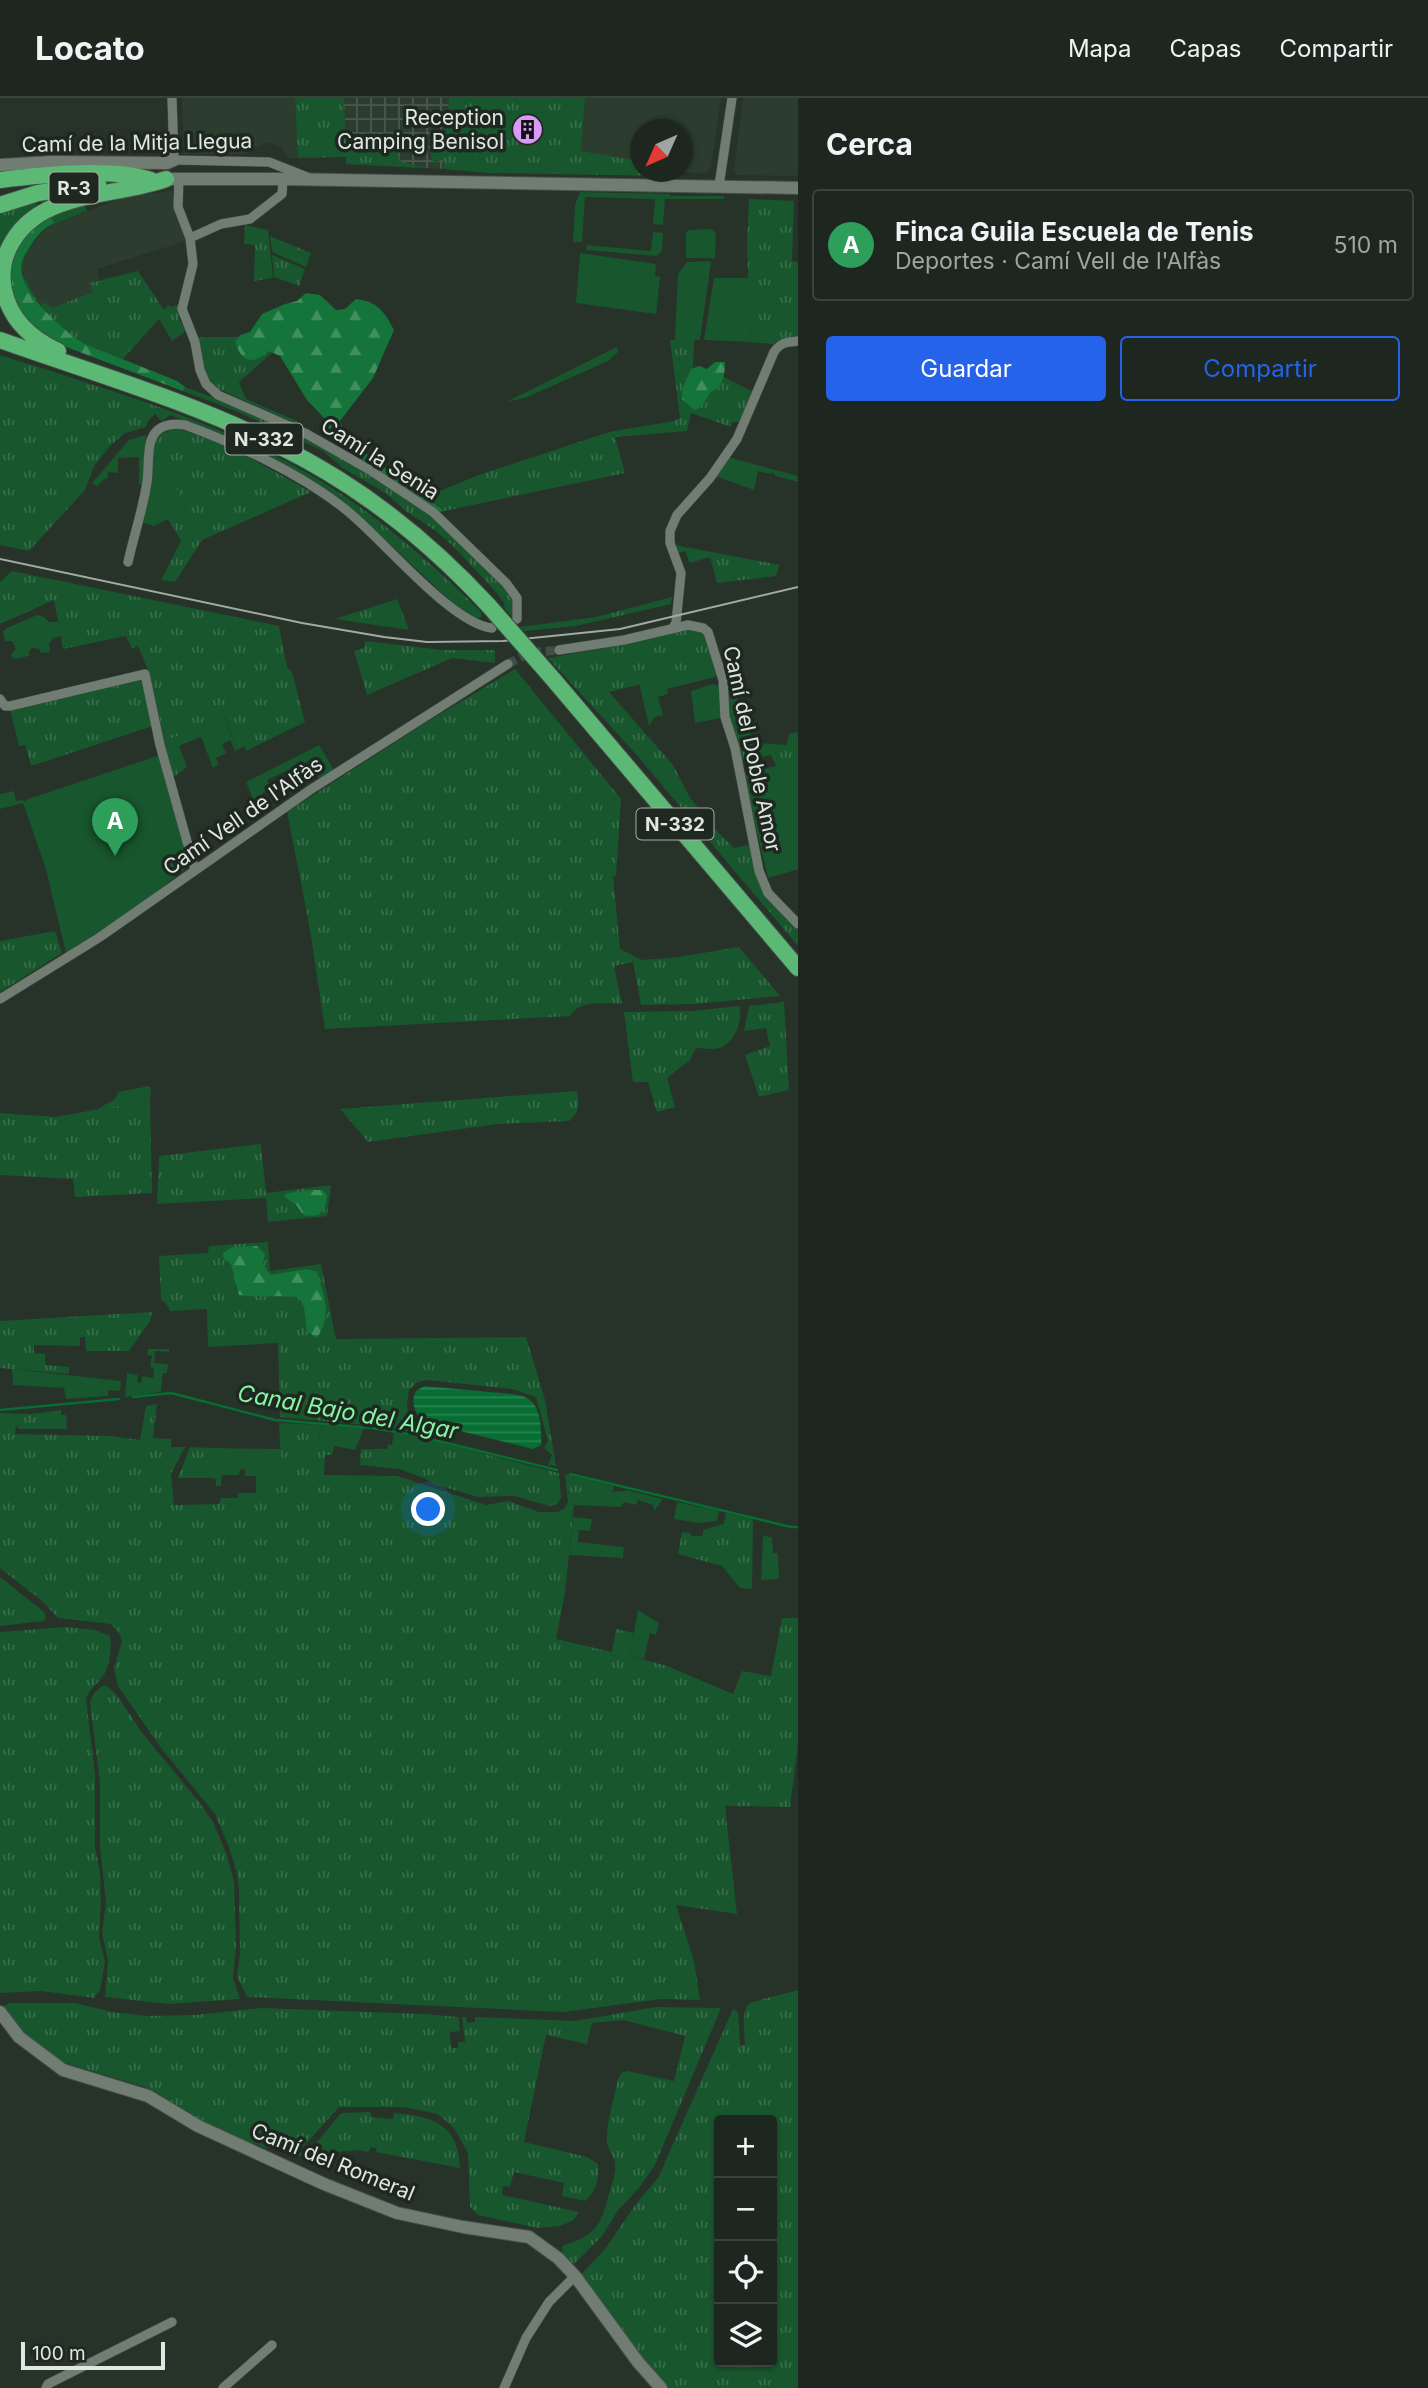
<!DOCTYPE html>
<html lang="es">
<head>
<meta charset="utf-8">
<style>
  :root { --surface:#1d261f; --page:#252e28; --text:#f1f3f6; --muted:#a0a5a4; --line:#3b433d; --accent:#2563eb }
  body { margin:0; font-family:Inter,sans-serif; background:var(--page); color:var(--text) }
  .controls { position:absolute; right:21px; bottom:21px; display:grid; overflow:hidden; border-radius:7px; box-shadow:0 2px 5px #0004 }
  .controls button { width:63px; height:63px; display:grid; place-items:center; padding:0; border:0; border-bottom:2px solid var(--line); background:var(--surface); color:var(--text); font:35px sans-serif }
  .compass { position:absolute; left:630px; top:21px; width:63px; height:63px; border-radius:50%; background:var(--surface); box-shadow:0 2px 5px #0004; rotate:225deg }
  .scale { position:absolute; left:21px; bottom:18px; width:144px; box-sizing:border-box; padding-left:7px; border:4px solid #e0e6e1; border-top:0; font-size:19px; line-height:24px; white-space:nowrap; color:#e0e6e1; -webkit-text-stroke:5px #1e2820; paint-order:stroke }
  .you { position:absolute; left:429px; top:1412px; width:24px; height:24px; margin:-18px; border:5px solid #fff; border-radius:50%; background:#1a73e8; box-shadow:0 0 0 10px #1a73e833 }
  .badge { display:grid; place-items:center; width:46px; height:46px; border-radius:50%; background:var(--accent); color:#fff; font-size:23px; font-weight:700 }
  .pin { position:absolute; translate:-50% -58px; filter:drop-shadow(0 2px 4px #0008) }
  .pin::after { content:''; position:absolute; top:37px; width:24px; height:21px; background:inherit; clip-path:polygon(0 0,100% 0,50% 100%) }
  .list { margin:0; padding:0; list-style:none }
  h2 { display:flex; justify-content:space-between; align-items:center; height:91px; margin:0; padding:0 28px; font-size:30px }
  h2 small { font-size:23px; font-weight:400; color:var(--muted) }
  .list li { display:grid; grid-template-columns:46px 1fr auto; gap:21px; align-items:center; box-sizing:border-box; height:112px; margin:0 14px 14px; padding:0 14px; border:2px solid var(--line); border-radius:7px }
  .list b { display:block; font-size:26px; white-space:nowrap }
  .list p { margin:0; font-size:23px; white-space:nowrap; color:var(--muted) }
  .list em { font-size:23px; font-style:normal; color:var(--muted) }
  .actions { display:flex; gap:14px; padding:21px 28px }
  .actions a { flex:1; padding:16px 0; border:2px solid var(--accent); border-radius:7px; text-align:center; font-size:24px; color:var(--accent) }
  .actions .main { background:var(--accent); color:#fff }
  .icon { flex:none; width:38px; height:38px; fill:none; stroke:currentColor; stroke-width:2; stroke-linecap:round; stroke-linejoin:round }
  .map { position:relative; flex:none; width:798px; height:2290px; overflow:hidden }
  header { display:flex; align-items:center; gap:42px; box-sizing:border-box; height:98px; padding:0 35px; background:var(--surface); border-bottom:2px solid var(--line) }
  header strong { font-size:33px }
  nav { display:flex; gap:38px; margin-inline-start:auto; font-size:24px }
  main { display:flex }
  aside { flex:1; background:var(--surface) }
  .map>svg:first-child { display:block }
  .built { fill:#2c3c2f }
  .industrial { fill:url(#industrial-grid) }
  .grass { fill:url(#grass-tufts); fill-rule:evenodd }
  .forest { fill:url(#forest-firs) }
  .garden { fill:#18562d }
  .water { fill:url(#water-rules) }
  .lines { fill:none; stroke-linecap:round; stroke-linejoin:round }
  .stream { stroke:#066d33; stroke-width:2.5 }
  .street-tunnel { stroke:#434d45; stroke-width:9; stroke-dasharray:9 4.5; stroke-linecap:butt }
  .street-casing { stroke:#464f48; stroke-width:10 }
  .secondary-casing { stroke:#464f48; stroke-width:14 }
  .highway-casing { stroke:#464f48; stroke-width:18 }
  .street { stroke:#717d73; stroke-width:9 }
  .secondary { stroke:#717d73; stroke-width:12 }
  .highway { stroke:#5bb875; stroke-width:16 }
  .tram { stroke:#a2aaa3; stroke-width:2 }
  .highway-bridge-casing { stroke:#464f48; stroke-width:18; stroke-linecap:butt }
  .highway-bridge { stroke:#5bb875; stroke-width:16 }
  .labels { text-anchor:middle; stroke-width:7; stroke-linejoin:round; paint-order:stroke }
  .shield { fill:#1e2820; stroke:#a6ada7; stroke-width:2 }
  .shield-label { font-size:19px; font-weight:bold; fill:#e0e6e1 }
  .poi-label { font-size:21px; fill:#e0e6e1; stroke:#1e2820; text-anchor:end }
  .street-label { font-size:21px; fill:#e0e6e1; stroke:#1e2820 }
  .water-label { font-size:23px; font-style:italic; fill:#85f6a3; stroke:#1e2820 }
</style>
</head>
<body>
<header>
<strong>Locato</strong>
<nav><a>Mapa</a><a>Capas</a><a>Compartir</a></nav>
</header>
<main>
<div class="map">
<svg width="798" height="2290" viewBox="0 0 798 2290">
  <defs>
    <pattern id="industrial-grid" width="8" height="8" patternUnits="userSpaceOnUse" patternTransform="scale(1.75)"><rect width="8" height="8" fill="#2c3c2f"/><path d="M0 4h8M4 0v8" fill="none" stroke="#4a584d"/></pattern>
    <pattern id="grass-tufts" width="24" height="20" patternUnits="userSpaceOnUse" patternTransform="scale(1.75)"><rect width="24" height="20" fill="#18562d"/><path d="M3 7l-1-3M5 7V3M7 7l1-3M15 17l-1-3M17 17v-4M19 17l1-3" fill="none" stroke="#396e4b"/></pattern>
    <pattern id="forest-firs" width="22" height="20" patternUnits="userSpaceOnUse" patternTransform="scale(1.75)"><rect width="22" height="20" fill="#147439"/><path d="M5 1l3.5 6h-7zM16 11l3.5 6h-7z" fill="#418e5f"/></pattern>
    <pattern id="water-rules" width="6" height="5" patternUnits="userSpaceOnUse" patternTransform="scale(1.75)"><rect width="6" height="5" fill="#066d33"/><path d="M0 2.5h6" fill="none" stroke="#2a8250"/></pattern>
  </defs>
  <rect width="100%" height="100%" fill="#273229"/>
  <path class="built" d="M182,0H295L298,60H289L281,49L267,44L245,56H184Z
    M585,0H721L711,70L706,75L671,74H682V32H640V63L581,53Z
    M743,0H798V78L737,77L734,73Z
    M173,93L178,120L186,143L97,171L100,181L89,185L93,194L52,210L40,209L27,186L21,168L29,150L47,129L128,98Z"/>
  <path class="industrial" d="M344,0H449L443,71L346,66Z"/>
  <path class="grass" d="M295,0H344L346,47H425V57C418,51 408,46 399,52L398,57L400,63L428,70L346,66V59L298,60Z
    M449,0H585L581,53L640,63V74H669V78L489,75L443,71V61L434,66L431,59L432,47L444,48Z
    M749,101L794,103L792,163L798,164V239L777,243L773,246L751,244L747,150Z
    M37,103V106L15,129L0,149V115Z
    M83,104L87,113L47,129L37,138L24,159L22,175L40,208L45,204L52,210L93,194L89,185L138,173L164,212L168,207L171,209L179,206V221L186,233L172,243L159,221L123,261L177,283L185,289L236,308L297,335L372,376L432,417L511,496L514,505L513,520L505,511L504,505L496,494L453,448L436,433L407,414L386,395L344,371L323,353L238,314L48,242L8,174L44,119Z
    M245,127L268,132L273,180L254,183L255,147L244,146Z
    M270,138L311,155L306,169L272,154Z
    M272,157L305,171L299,188L274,179Z
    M197,239H263L273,254L239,284L246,301L297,323L296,326L212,288L203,272Z
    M670,242H694L693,271L724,279L753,294L741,324H732L731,329L691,315L687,333L615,339L625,375L444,413L427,398L479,377L609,334L674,323L680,320Z
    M0,257C109,292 223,324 321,383C380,419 433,466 481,514L482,519L474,521L458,510L358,416L337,400L197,327L170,317L162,323L155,316L148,323L146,329L125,335L110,348L94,368L85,392L29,453L0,447Z
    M177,331C225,342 268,370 311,394L202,442L175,484L161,482L181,443L168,421L188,411L157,359L153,358C153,341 159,333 177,331Z
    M675,447L780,467L776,478L717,485L710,459L690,465L685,453L678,455Z
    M12,473L279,528L287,569L292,574L305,624L246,653L244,648L237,652L225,619L168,642L178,676L172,679L150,577L138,548L132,551L126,538L63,551L54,502L0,526V484Z
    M672,499L671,506L576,528L524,533L520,529L596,519Z
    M397,501L409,532L335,521Z
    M691,531L704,535L715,568L609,594L673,667L689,698L710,726L734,750L752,746L767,798L798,832V848L635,655L548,560L600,551Z
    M365,543L442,552H495V565L452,560L367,597L354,553L364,550Z
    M722,564L739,593L736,615L739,623L759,645L786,647L790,635L798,634V771L781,776L758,736L743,675L776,668L771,657L741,663L728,620V592Z
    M515,571L621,701L616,778L613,779L620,851L642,862L679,859L739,849L780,898L694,906L641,907L633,864L614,868L622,906C604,906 580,901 570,918L325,931L309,826L287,714L430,622Z
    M142,578L153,628L31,668L25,647L19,648L10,612Z
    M55,833L62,855L0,894V843Z
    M784,904L789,992L759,999L745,957L770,948L766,930L744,933L749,908Z
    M739,908C744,922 734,946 719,950C712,952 703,950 696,950L690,962L667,980L675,1009L657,1014L648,984H633L624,914L692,913Z
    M577,993C579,1006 580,1014 569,1023L498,1026L368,1044L340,1011Z
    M150,1002L152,1095L75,1099L73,1081L0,1077V1015L55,1019Z
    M261,1046L266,1095L331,1087L327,1118L268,1124L266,1100L157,1106L159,1058Z
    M268,1144L270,1173L321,1166L336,1241L526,1239L545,1302L556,1368L548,1367L552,1357L544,1350L548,1343L536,1299L512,1291L427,1282L418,1284L409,1292L407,1305L410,1334L378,1328L280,1319L278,1245L208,1249L207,1211L170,1213L168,1208L161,1201L159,1158L208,1155L209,1148Z
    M152,1214L150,1223L129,1253H86L85,1239H80V1248L34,1247V1255L45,1256V1267L69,1269V1276L0,1270V1223Z
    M157,1306L153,1340L171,1341V1349H185L171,1376L174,1407L219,1406L221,1400H238V1395H256V1378L282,1379L279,1325L322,1327L318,1344L334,1348L332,1357H325L324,1377L397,1378L486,1407L508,1403L539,1414H558L564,1411L568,1404L574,1407L565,1495L556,1541L612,1554L616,1531L634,1535L630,1558L667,1568L733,1596L742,1573L771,1578L782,1520H798V1647L790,1709L725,1708L737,1816L676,1807L694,1863L700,1902L661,1901L563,1914L247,1899L237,1878L240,1855L239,1793L237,1775L229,1749L215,1716L161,1650L118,1588L114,1571L122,1543L119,1535L111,1526L58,1520L42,1503L0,1470V1315L31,1316L61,1312V1317H66L67,1331H19L16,1327L15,1336L110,1338L140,1342L146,1308Z
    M394,1335L419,1339L559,1375L561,1400L557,1406L550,1408L514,1398L478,1399L434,1386L424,1380L399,1371L360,1367L361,1351C370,1352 375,1350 387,1351L388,1346L392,1347Z
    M190,1349L211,1350V1380H178Z
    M565,1376L613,1388L612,1394L567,1395Z
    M726,1415L753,1421L752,1491L740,1490L722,1468L678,1456L682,1434L691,1435V1438H703V1432L724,1426Z
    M0,1479L45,1515L46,1520L43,1523L0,1528Z
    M67,1529L95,1532L110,1538C112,1548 110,1569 103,1578C97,1586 90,1590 86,1601L95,1677V1749L100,1774L101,1802L99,1840L105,1863L100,1892L94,1900L41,1893L0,1895V1534Z
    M102,1588H107L116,1596L143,1636L200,1705L213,1724L226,1755L234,1783L236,1849L233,1880L240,1901L169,1906L105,1899L108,1864L102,1834L106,1805L100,1748V1685L90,1605L94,1595Z
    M798,1892V2290H668L647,2266L579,2179L605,2151L636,2106L658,2080L733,1911L738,1914L740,1947H745C745,1933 740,1918 749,1905ZM719,2022H772V2264H719Z
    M11,1905H75L112,1914L147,1918L194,1917L262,1910L423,1916L459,1919L460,1933L450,1934L451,1950H458V1944H465L462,1919H466L467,1925L475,1924V1919L575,1923L656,1909L721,1910L655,2067L639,2090L618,2112L602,2138L573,2167L563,2156L562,2148C595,2137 600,2130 609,2096C612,2086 616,2076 615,2065C614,2057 608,2052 607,2045C606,2024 614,2002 618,1981L621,1975L627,1973L674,1983L685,1938L623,1922L592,1925L587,1946L546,1937L524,2044L587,2059L598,2066C599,2081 597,2092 585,2103L562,2098L564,2085L514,2074L510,2089L503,2088L502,2097L579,2114L574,2122L560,2128L538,2130L478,2117L470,2109L468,2055L454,2030L445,2022L437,2016L404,2009H339L304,2048L265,2050L254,2045L253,2048L214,2030L145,1989L62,1964L30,1941L3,1914L5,1907Z
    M370,2014L372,2019L393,2021L394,2015C432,2018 459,2026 460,2070L376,2054L377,2050L371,2049L369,2054L358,2052L297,2058L296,2056L313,2049L341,2015Z"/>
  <path class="forest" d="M50,116L54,125C43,130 37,138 30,148C27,153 22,160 21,167C18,194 64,233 84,246L177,283L185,289L183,293L48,242L22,220L10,196L8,174L18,143Z
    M306,195L320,197L336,212L345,211L356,201C378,204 384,213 394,232L373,280L340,323C347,351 419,391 444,413L439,414L333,341L324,320L307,302L280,258L269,253C252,268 242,264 235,244L240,237L250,234L262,216L285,206L297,203Z
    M715,264H725C725,272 724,281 720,287C717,291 713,292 710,295C705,303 704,309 694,312L682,301V292L691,271L699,268L707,271Z
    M311,1092H323L327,1097L325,1109L319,1117C298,1120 305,1115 294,1105C291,1103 287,1101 284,1098L287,1095Z
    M257,1148L265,1156L263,1166L270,1177L307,1171L317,1174C324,1201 333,1215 317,1240L307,1233L304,1209L299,1199C278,1197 259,1200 239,1197L231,1166L224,1161L223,1155L232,1149Z"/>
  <path class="garden" d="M489,66L554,68L559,75H489L486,71Z
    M580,94L670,96V98H724V101H665L663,127L653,126L655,101L585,99L582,144H573L575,107Z
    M712,131L716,135L715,160H686V135L689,132Z
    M653,134L663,135L662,153L656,158L586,152L587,147L651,153Z
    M580,155L656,166L655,178L660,179L656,216L576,205Z
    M709,163L711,164L700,242H675L678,176L687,164Z
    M714,180H749L751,244L704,242Z
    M617,249L618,254L608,263L525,300L506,304Z
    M146,337L144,387L139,386V359L118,360V375L108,374L107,381H104L97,389L92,385L129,342Z
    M153,358L159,360L188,411L154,428L142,424Z
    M728,359L798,378V384L776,378L772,374L771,376L758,373L754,392L715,378Z
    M37,517L44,519L49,524H58L61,538L53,540L49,546L50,554L41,555L39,551L32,550L29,554V558L13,561L11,556L16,551L12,543H5L3,534L7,530Z
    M715,568L718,575L715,579L667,591L668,596L658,599L663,617L655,619L649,628L639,585Z
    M713,586L720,588L721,620L695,625L691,593Z
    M224,618L237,652L235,653L230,642L222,646L226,655L216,660L219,666L213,670L201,639L179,648L187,669L178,676L168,642Z
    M319,647L334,672L319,681L309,663L267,682L270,688L254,704L246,684Z
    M160,657L190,767L137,809L66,855L45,768L23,705L0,711V696L14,693L16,703L23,702L26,705L25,702Z
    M798,658V771L768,780L743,675L772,670Z
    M149,988L151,990L150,1002L96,1012L115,1001L118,994Z
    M148,1251H169V1254L155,1253L154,1265L168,1266L167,1275H163L161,1294L125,1299L127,1275L138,1277L137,1284L141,1285L142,1278L153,1280L154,1270L150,1269L152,1258L147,1257Z
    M12,1271L121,1283L120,1293L108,1292V1298L66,1301L64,1290L13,1287Z
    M322,1327L364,1330L355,1352L318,1345Z
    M211,1350L281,1351L283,1379L245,1378V1372L240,1371L239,1377H222L221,1388H216V1381L211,1380Z
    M626,1392L663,1401L654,1413L653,1407L638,1402L636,1407L624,1404L621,1409L574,1407L568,1404L567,1395L625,1393Z
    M677,1404L719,1413L717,1423L699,1425L674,1421Z
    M573,1419L592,1421L590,1433L579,1432L578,1444L624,1449L623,1460L569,1457Z
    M763,1438L772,1439L773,1455H778L779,1481L761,1482Z
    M638,1512L659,1525L656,1537L650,1535L644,1561L630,1558Z"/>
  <path class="water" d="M424,1288L513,1296C518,1297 525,1298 530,1302C541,1310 542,1334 541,1347L533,1351L424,1324C415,1316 410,1304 416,1293Z"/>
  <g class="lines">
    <path class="stream" d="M133,1299L171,1295L275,1322L372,1330L414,1337L557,1372
      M0,1312L119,1301
      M570,1376L791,1429H798"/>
    <path class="street-tunnel" d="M508,566L529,555L559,552"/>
    <defs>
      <path id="street" d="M172,0L174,62L269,64L307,79
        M179,81L178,109L190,140L193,166L182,211L195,244L200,272L206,286L218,297L305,335L370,372L433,414L506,485L517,500V521
        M719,88L732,0
        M190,140L221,126L250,121L282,96L283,81
        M128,464C134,437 143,411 147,384C149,372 147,349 152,340C158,327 171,325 185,327C237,346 301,376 345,411C381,439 451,526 492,530
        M672,531L676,525L681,475L670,445V433L677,417L710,380L737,341L774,254C781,244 787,244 798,243
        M559,552L624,542L688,527L703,530L708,534L723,582L725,619L735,650L759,773L768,795L798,826
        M0,601L5,608H10L145,576L160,647L195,772
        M0,901L100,839L310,692L508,566
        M46,2290L48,2286L172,2224
        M223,2290L272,2247
        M504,2290L526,2240L549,2204L575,2178"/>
      <path id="secondary" d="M0,67L51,64L167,65L174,62
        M166,81H283L798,90
        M0,1914L19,1939L63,1972L148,1998L198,2028L324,2086L397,2115L463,2129L529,2139L558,2160L575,2178L638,2264L661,2290"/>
      <path id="highway" d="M0,82C41,77 112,69 151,82
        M0,107L38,95L98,86
        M0,242C93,275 190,303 279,348C359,387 429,443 489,508
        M58,253C32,241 10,222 4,192C1,177 3,162 9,150C37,91 115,100 166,81
        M553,581L798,870"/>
    </defs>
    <use href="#street" class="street-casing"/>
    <use href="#secondary" class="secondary-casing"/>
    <use href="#highway" class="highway-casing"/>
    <use href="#street" class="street"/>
    <use href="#secondary" class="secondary"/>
    <use href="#highway" class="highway"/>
    <path class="tram" d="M0,461L302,525L384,539L427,544L503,543L620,531L798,489"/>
    <defs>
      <path id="highway-bridge" d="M489,508L553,581"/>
    </defs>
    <use href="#highway-bridge" class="highway-bridge-casing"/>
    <use href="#highway-bridge" class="highway-bridge"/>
  </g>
  <defs>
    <symbol id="building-disc" viewBox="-11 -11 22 22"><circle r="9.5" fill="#d99af7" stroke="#1e2820"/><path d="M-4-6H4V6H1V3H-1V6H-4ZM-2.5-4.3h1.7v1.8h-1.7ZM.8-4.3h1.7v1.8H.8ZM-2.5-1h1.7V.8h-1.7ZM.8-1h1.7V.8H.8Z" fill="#111"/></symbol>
  </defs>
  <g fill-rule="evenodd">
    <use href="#building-disc" x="510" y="14" width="35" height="35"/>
  </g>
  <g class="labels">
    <g class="shield">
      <rect x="49.5" y="74.5" width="49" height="31" rx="5"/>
      <rect x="225.5" y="325.5" width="77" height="31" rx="5"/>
      <rect x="636.5" y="710.5" width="77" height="31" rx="5"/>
    </g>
    <g class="shield-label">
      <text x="74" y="97">R-3</text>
      <text x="264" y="348">N-332</text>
      <text x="675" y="733">N-332</text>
    </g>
    <g class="poi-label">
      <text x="504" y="27">Reception<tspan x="504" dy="24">Camping Benisol</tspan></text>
    </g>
    <g class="street-label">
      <text transform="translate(137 45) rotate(-1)" y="7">Camí de la Mitja Llegua</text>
      <text transform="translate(380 361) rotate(32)" y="7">Camí la Senia</text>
      <text transform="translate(752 651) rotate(78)" y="7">Camí del Doble Amor</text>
      <text transform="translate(243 718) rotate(-35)" y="7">Camí Vell de l'Alfàs</text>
      <text transform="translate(333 2064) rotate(22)" y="7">Camí del Romeral</text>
    </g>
    <g class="water-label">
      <text transform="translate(348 1314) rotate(10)" y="8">Canal Bajo del Algar</text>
    </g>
  </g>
</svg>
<div class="controls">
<button>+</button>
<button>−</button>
<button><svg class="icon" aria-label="locate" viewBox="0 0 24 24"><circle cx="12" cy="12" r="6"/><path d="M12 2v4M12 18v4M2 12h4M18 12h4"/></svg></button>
<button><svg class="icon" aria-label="layers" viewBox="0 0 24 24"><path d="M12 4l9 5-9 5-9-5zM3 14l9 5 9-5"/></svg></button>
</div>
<svg class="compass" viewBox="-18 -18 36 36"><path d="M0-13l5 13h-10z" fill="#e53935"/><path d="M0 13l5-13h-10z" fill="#a0a5a4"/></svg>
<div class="scale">100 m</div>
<div class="you"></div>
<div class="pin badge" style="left:115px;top:758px;background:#2e9e5b">A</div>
</div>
<aside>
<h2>Cerca<small></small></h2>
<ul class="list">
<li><span class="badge" style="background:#2e9e5b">A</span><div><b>Finca Guila Escuela de Tenis</b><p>Deportes · Camí Vell de l'Alfàs</p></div><em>510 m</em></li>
</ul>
<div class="actions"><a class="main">Guardar</a><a>Compartir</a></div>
</aside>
</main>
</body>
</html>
